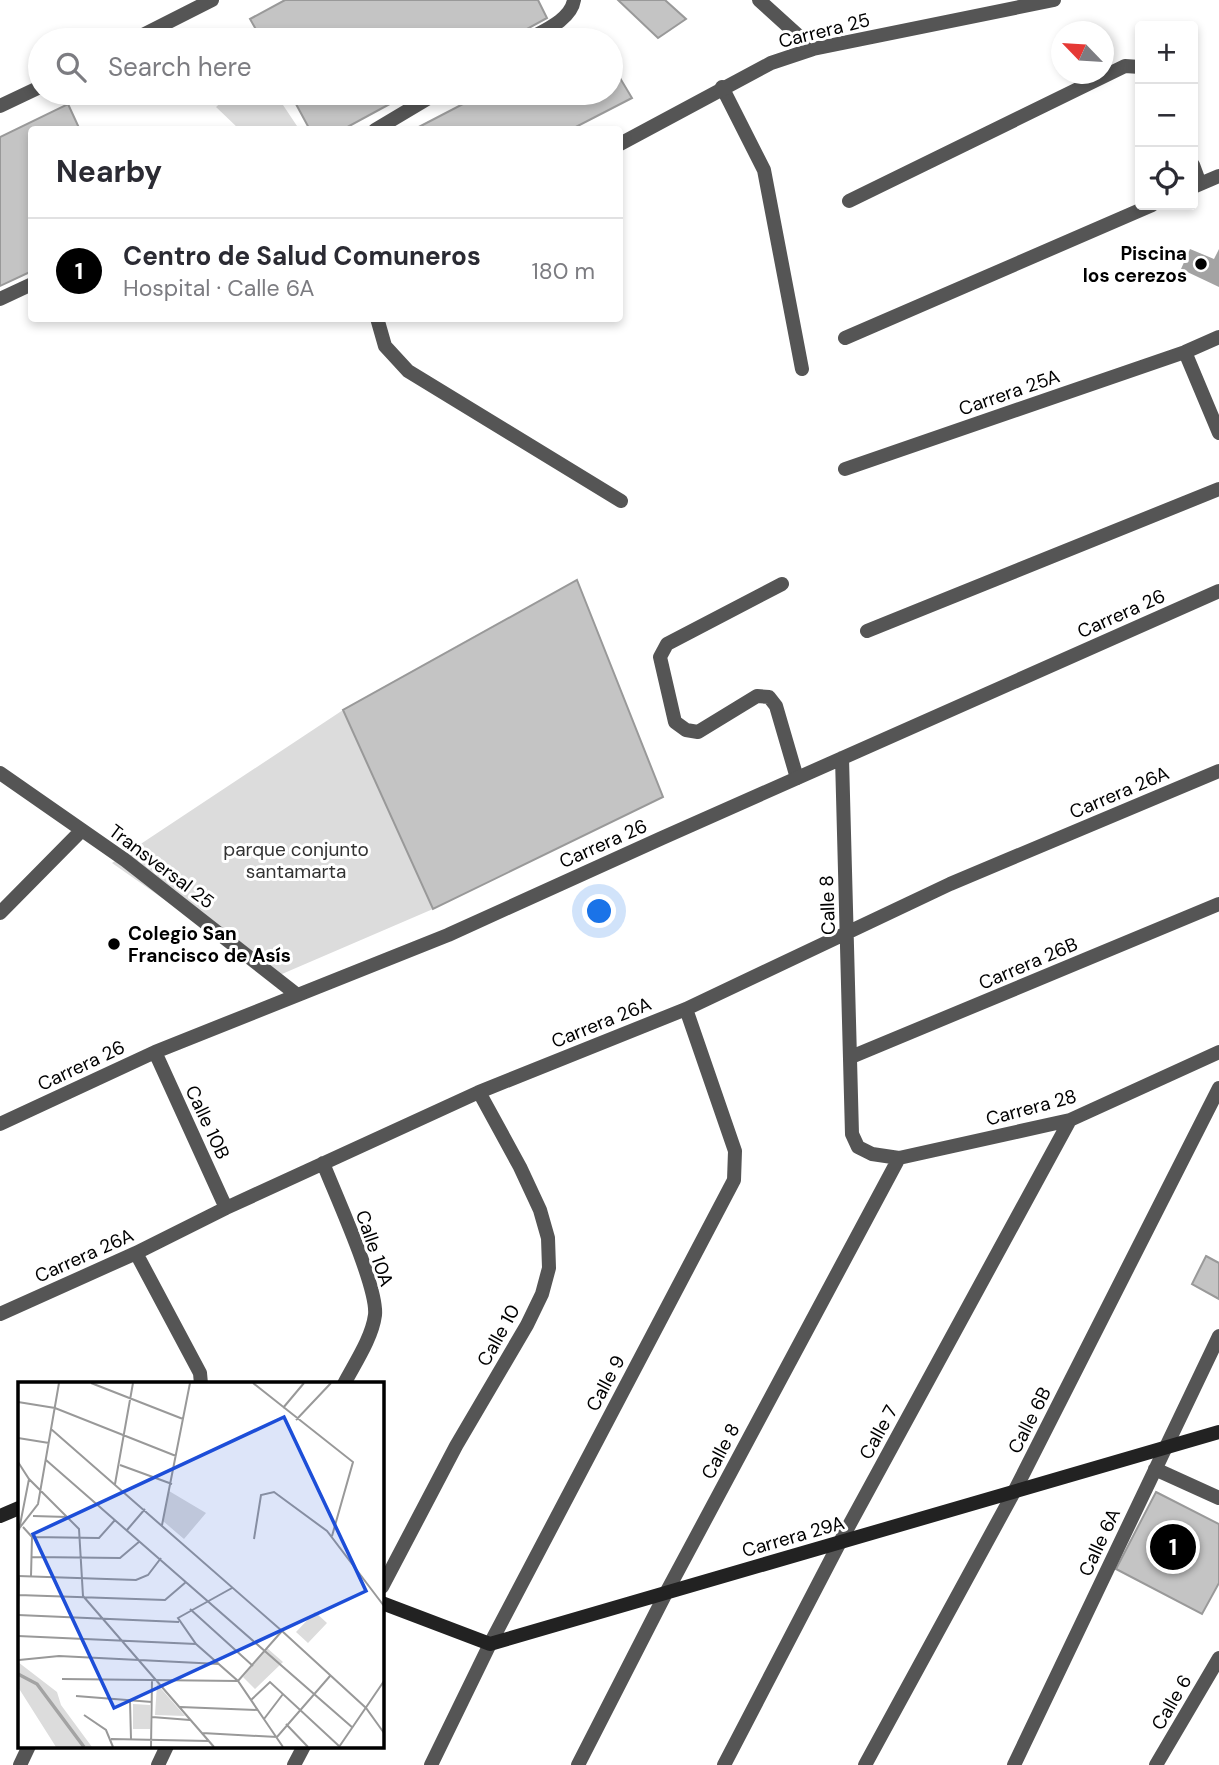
<!DOCTYPE html>
<html lang="en">
<head>
<meta charset="utf-8">
<style>
  :root { --surface:#fff; --page:#f2f2f3; --text:#2b2b33; --muted:#7c7c81; --line:#e1e1e2; --accent:#000 }
  body { margin:0; font-family:"DM Sans",sans-serif; background:var(--page); color:var(--text) }
  .controls { position:absolute; right:21px; top:21px; display:grid; overflow:hidden; border-radius:7px; box-shadow:0 4px 10px #0003 }
  .controls button { width:63px; height:63px; display:grid; place-items:center; padding:0; border:0; border-bottom:2px solid var(--line); background:var(--surface); color:var(--text); font:35px sans-serif }
  .compass { position:absolute; left:1051px; top:21px; width:63px; height:63px; border-radius:50%; background:var(--surface); box-shadow:0 4px 10px #0003; rotate:295deg }
  .you { position:absolute; left:600px; top:912px; width:24px; height:24px; margin:-18px; border:5px solid #fff; border-radius:50%; background:#1a73e8; box-shadow:0 0 0 10px #1a73e833 }
  .badge { display:grid; place-items:center; width:46px; height:46px; border-radius:50%; background:var(--accent); color:#fff; font-size:23px; font-weight:700 }
  .pin { position:absolute; translate:-50% -50%; border:4px solid #fff; box-shadow:0 2px 7px #0006 }
  .list { margin:0; padding:0; list-style:none }
  h2 { display:flex; justify-content:space-between; align-items:center; height:91px; margin:0; padding:0 28px; font-size:30px }
  h2 small { font-size:23px; font-weight:400; color:var(--muted) }
  .list li { display:grid; grid-template-columns:46px 1fr auto; gap:21px; align-items:center; box-sizing:border-box; height:105px; padding:0 28px; border-top:2px solid var(--line) }
  .list b { display:block; font-size:26px; white-space:nowrap }
  .list p { margin:0; font-size:23px; white-space:nowrap; color:var(--muted) }
  .list em { font-size:23px; font-style:normal; color:var(--muted) }
  .icon { flex:none; width:38px; height:38px; fill:none; stroke:currentColor; stroke-width:2; stroke-linecap:round; stroke-linejoin:round }
  .map { position:relative; flex:none; width:1219px; height:1765px; overflow:hidden }
  .search { position:absolute; background:var(--surface); box-shadow:0 4px 10px #0003; left:28px; top:28px; width:595px; height:77px; display:flex; align-items:center; gap:18px; box-sizing:border-box; padding:0 24px; border-radius:38px; color:var(--muted); font-size:26px }
  .panel { position:absolute; background:var(--surface); box-shadow:0 4px 10px #0003; left:28px; top:126px; width:595px; height:196px; border-radius:7px }
  .map>svg:first-child { display:block }
  .green { fill:#dcdcdc }
  .water { fill:#a3a3a3 }
  .building { fill:#c4c4c4; stroke:#999; stroke-width:2 }
  .lines { fill:none; stroke-linecap:round; stroke-linejoin:round }
  .lane { stroke:#555; stroke-width:14 }
  .street { stroke:#555; stroke-width:14 }
  .secondary { stroke:#222; stroke-width:14 }
  .poi-dot { fill:#000; stroke:#fff; stroke-width:2.5 }
  .labels { text-anchor:middle; stroke-width:6; stroke-linejoin:round; paint-order:stroke }
  .street-label { font-size:19px; fill:#000; stroke:#fff }
  .poi-label { font-size:19px; font-weight:bold; fill:#000; stroke:#fff; text-anchor:end }
  .park-label { font-size:19px; fill:#333; stroke:#fff }
  .inset-river { fill:none; stroke:#a3a3a3; stroke-width:3.5 }
  .inset-road { fill:none; stroke:#999; stroke-width:2 }
  .view { fill:#1d4ed8; fill-opacity:0.15; stroke:#1d4ed8; stroke-width:3.5 }
  .inset-edge { fill:none; stroke:#000; stroke-width:3.5 }
</style>
</head>
<body>
<div class="map">
<svg width="1219" height="1765" viewBox="0 0 1219 1765">
  <rect width="100%" height="100%" fill="#fff"/>
  <path class="green" d="M232,93H275L299,129H239L216,107Z
    M343,710L433,909L275,977L112,863Z"/>
  <path class="water" d="M1190,249L1214,259L1219,249V287L1181,269Z"/>
  <path class="building" d="M285,0H538L547,18L507,40H262L250,19Z
    M618,0H665L686,19L658,38Z
    M611,63L632,98L570,130H413L484,93H611Z
    M290,93H410L342,130H310Z
    M68,104L80,130H32V271L0,286V137Z
    M577,580L663,797L433,909L343,710Z
    M1206,1256L1219,1263V1299L1192,1284Z
    M1156,1492L1219,1524V1583L1202,1614L1116,1569Z"/>
  <g class="lines">
    <path class="lane" d="M133,40L212,0
      M527,40C543,31 571,20 574,0
      M722,87L764,170L802,369
      M0,106L40,87
      M375,130L437,93
      M1193,165L1200,184
      M1193,187L1219,176
      M849,201L1125,66L1140,67
      M0,299L32,284
      M845,338L1152,205
      M1185,352L1219,433
      M845,469L1185,352L1219,337
      M782,584L667,644L660,657L675,722L686,730L698,732L757,696L769,697L776,706L797,778
      M867,631L1219,489"/>
    <path class="street" d="M759,0L813,49
      M620,144L771,63L813,49L1054,0
      M377,318L385,346L408,371L621,501
      M842,758L852,1134L858,1147L872,1154L899,1158L1070,1120L1219,1052
      M0,773L125,860L296,994
      M0,913L82,830
      M155,1052L226,1208
      M851,1057L1219,904
      M0,1124L155,1052L448,935L662,838L1219,591
      M323,1163C335,1194 378,1287 375,1315C372,1338 355,1363 344,1384
      M136,1253L200,1373L201,1384
      M0,1314L136,1253L226,1208L479,1092L686,1009L950,884L1219,771
      M1155,1469L1219,1498
      M382,1587L456,1446L527,1325L542,1294L549,1268L548,1238L540,1210L520,1167L479,1092
      M20,1765L29,1746
      M158,1765L167,1746
      M294,1765L304,1746
      M431,1765L490,1644L734,1180L735,1151L686,1009
      M578,1765L666,1593L899,1158
      M724,1765L840,1542L1070,1120
      M865,1765L1014,1492L1219,1088
      M1014,1765L1219,1336
      M1156,1765L1219,1658"/>
    <path class="secondary" d="M0,1516L19,1508
      M382,1603L490,1644L1219,1432"/>
  </g>
  <g class="poi-dot">
    <circle cx="1201" cy="264" r="7"/>
    <circle cx="114" cy="944" r="7"/>
  </g>
  <g class="labels">
    <g class="street-label">
      <text transform="translate(824 30) rotate(-14)" y="7">Carrera 25</text>
      <text transform="translate(1009 392) rotate(-19)" y="7">Carrera 25A</text>
      <text transform="translate(1121 613) rotate(-24)" y="7">Carrera 26</text>
      <text transform="translate(1119 792) rotate(-23)" y="7">Carrera 26A</text>
      <text transform="translate(603 843) rotate(-24)" y="7">Carrera 26</text>
      <text transform="translate(162 866) rotate(37)" y="7">Transversal 25</text>
      <text transform="translate(827 905) rotate(-92)" y="7">Calle 8</text>
      <text transform="translate(1028 963) rotate(-23)" y="7">Carrera 26B</text>
      <text transform="translate(601 1022) rotate(-22)" y="7">Carrera 26A</text>
      <text transform="translate(81 1065) rotate(-25)" y="7">Carrera 26</text>
      <text transform="translate(1031 1107) rotate(-15)" y="7">Carrera 28</text>
      <text transform="translate(208 1122) rotate(65)" y="7">Calle 10B</text>
      <text transform="translate(375 1248) rotate(71)" y="7">Calle 10A</text>
      <text transform="translate(84 1255) rotate(-24)" y="7">Carrera 26A</text>
      <text transform="translate(498 1335) rotate(-61)" y="7">Calle 10</text>
      <text transform="translate(605 1383) rotate(-62)" y="7">Calle 9</text>
      <text transform="translate(1029 1420) rotate(-63)" y="7">Calle 6B</text>
      <text transform="translate(878 1432) rotate(-61)" y="7">Calle 7</text>
      <text transform="translate(720 1451) rotate(-62)" y="7">Calle 8</text>
      <text transform="translate(793 1536) rotate(-16)" y="7">Carrera 29A</text>
      <text transform="translate(1099 1542) rotate(-65)" y="7">Calle 6A</text>
      <text transform="translate(1171 1702) rotate(-60)" y="7">Calle 6</text>
    </g>
    <g class="poi-label">
      <text x="1187" y="260">Piscina<tspan x="1187" dy="22">los cerezos</tspan></text>
      <text x="128" y="940" text-anchor="start">Colegio San<tspan x="128" dy="22">Francisco de Asís</tspan></text>
    </g>
    <g class="park-label">
      <text x="296" y="856">parque conjunto<tspan x="296" dy="22">santamarta</tspan></text>
    </g>
  </g>
  <g transform="translate(18 1382)">
    <rect width="366" height="366" fill="#fff"/>
    <path d="M151,109L188,131L166,157L145,139ZM297,230L309,241L290,261L278,250ZM249,266L265,280L237,307L225,295ZM0,280L39,310L43,323L74,365H38L0,305ZM139,302L167,334L137,333ZM115,322L132,323V347H115Z" fill="#dcdcdc"/>
    <path class="inset-river" d="M0,292L19,302L66,365"/>
    <path class="inset-road" d="M73,1L165,37M235,1L335,80L314,154M0,20L37,26L158,74M265,26L286,1M278,38L313,1M33,47L264,249L348,326L366,351M0,56L31,61M28,78L335,346M0,80L11,97L61,147L65,214L196,365M102,83L154,102M97,102L115,1M15,134L49,135M144,143L172,1M5,145L14,155L81,156L97,138M0,148L20,122L41,1M1,148L11,97M109,148L127,127M236,157L243,113L256,110L309,149L366,224M14,175L102,176L122,159M0,194L118,198L130,193L143,176M13,194L14,155M214,206L160,236L178,262L220,299L265,365M0,213L147,218L168,200M0,223L1,194M172,227L235,284M0,233L161,240M0,254L178,262M1,278L41,274L201,282M44,297L220,299L264,249M58,314L134,320M233,318L252,300L321,364M112,319L113,357M162,325L240,328M66,333L88,348L95,365M134,335L172,338M246,337L265,312M268,342L290,365M184,351L259,355L312,294M93,357L191,359M133,365L134,298M321,365L366,299"/>
    <path class="view" d="M266,35L348,209L96,326L15,152Z"/>
    <rect width="366" height="366" class="inset-edge"/>
  </g>
</svg>
<div class="controls">
<button>+</button>
<button>−</button>
<button><svg class="icon" aria-label="locate" viewBox="0 0 24 24"><circle cx="12" cy="12" r="6"/><path d="M12 2v4M12 18v4M2 12h4M18 12h4"/></svg></button>
</div>
<svg class="compass" viewBox="-18 -18 36 36"><path d="M0-13l5 13h-10z" fill="#e53935"/><path d="M0 13l5-13h-10z" fill="#7c7c81"/></svg>
<div class="you"></div>
<div class="pin badge" style="left:1173px;top:1547px">1</div>
<div class="search"><svg class="icon" aria-label="search" viewBox="0 0 24 24"><circle cx="10" cy="10" r="6"/><path d="M15 15l6 6"/></svg>Search here</div>
<section class="panel">
<h2>Nearby<small></small></h2>
<ul class="list">
<li><span class="badge">1</span><div><b>Centro de Salud Comuneros</b><p>Hospital · Calle 6A</p></div><em>180 m</em></li>
</ul>
</section>
</div>
</body>
</html>
